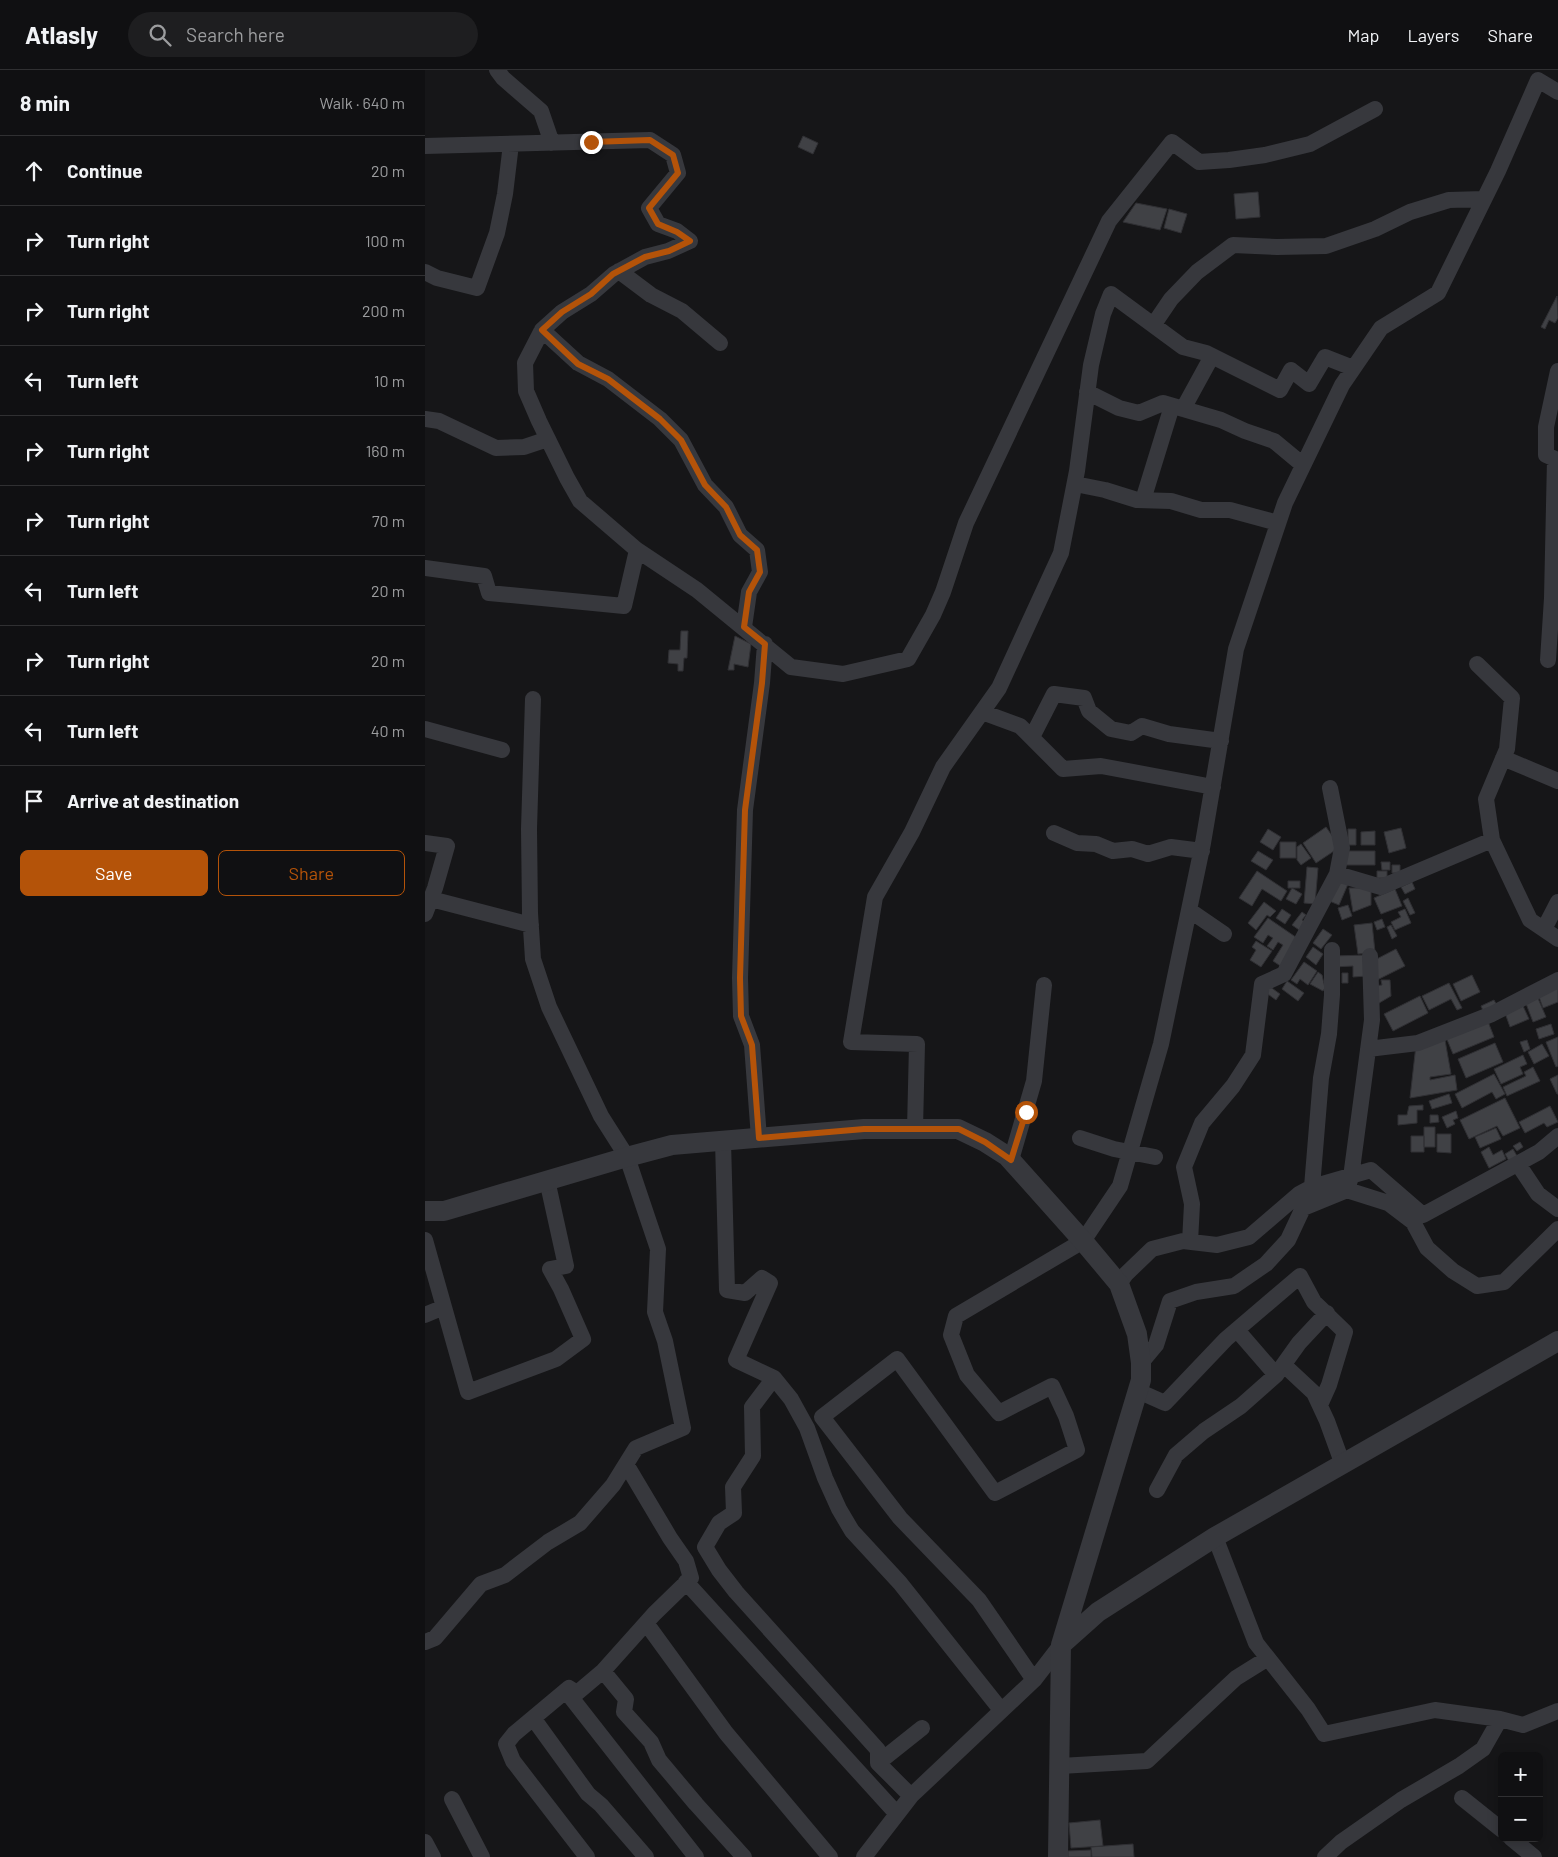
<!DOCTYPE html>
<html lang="en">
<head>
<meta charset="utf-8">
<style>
  :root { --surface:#101012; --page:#1e1e20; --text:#f1f3f6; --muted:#9c9d9f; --line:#303032; --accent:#b45309 }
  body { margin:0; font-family:Barlow,sans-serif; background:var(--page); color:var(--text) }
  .controls { position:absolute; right:15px; bottom:15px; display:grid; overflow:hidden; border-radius:8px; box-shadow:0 2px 12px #0003 }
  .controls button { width:45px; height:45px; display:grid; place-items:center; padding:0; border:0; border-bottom:1px solid var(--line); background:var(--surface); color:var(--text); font:25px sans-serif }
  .stop { position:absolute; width:15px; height:15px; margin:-11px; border:4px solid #b45309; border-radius:50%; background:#fff }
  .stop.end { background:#b45309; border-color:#fff; box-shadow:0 1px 5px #0008 }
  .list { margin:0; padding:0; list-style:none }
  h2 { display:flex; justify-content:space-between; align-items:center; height:65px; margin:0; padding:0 20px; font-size:21px }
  h2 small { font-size:16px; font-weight:400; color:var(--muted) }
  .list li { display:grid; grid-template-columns:32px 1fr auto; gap:15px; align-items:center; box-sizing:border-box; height:70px; padding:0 20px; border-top:1px solid var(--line) }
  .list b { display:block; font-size:19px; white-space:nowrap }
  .list em { font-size:16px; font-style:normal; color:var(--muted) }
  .actions { display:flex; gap:10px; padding:15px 20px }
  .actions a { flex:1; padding:11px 0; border:1px solid var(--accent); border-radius:8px; text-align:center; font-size:18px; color:var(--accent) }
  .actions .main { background:var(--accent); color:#fff }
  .icon { flex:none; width:28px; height:28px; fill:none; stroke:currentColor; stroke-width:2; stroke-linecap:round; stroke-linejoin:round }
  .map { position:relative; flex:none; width:1133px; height:1787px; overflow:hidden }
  header { display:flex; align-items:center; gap:30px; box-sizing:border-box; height:70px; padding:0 25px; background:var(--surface); border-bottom:1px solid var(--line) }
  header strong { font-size:24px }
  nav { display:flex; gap:28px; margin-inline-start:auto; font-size:18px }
  .search { width:350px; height:45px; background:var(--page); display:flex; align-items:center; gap:12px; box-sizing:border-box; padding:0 18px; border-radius:28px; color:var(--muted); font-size:19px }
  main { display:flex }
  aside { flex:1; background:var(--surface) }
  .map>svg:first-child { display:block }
  .building { fill:#404145; stroke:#303034 }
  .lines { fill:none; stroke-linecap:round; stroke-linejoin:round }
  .minor { stroke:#37383d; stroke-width:16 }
  .tertiary { stroke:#37383d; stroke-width:20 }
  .route { stroke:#b45309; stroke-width:6 }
</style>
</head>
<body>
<header>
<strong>Atlasly</strong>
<div class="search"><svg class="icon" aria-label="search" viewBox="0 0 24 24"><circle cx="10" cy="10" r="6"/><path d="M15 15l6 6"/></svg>Search here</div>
<nav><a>Map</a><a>Layers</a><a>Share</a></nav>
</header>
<main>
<aside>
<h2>8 min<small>Walk · 640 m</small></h2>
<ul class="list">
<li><svg class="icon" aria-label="ahead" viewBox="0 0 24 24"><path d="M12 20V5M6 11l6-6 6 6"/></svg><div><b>Continue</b></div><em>20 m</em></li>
<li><svg class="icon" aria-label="right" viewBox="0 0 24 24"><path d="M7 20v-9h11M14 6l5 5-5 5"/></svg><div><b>Turn right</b></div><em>100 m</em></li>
<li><svg class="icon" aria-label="right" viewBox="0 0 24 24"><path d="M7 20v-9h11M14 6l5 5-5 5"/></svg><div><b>Turn right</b></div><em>200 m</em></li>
<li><svg class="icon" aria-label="left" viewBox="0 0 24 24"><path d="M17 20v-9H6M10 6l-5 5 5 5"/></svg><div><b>Turn left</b></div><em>10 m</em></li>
<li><svg class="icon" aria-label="right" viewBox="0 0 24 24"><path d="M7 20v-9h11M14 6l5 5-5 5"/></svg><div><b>Turn right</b></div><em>160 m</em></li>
<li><svg class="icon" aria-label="right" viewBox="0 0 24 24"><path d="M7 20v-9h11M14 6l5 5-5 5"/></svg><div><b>Turn right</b></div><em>70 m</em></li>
<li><svg class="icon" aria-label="left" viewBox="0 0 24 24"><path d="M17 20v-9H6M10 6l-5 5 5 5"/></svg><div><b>Turn left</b></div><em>20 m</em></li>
<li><svg class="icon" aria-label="right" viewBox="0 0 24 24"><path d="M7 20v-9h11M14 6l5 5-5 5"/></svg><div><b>Turn right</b></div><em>20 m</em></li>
<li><svg class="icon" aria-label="left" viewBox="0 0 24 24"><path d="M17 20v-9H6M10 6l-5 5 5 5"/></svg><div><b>Turn left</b></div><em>40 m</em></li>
<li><svg class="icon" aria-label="arrive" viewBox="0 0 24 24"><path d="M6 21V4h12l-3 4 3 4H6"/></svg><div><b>Arrive at destination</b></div></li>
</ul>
<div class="actions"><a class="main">Save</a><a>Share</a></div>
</aside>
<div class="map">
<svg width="1133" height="1787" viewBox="0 0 1133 1787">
  <rect width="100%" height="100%" fill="#161618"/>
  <path class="building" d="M378,66L393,73L388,84L373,77Z
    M833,122L835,147L811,149L809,124Z
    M711,133L742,139L735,160L698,152Z
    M744,139L762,144L756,163L739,158Z
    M1132,226L1133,248L1130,253L1124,250L1120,259L1116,257Z
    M256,561H263L262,588H259L258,601H253V594L243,593L244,580H255Z
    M310,566L326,574L323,597L309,594V600H303Z
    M901,757L915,777L891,793L878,773Z
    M976,758L981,778L964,783L959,762Z
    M843,759L856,767L848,780L835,772Z
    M923,759H931V775H923Z
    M950,761V775H936V762Z
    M855,772H871V788H855Z
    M876,774L886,788L876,795L872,790V777Z
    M833,781L848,790L841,800L826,791Z
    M920,781H950V795H920Z
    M956,792H965V800H957Z
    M967,795H975V803H967Z
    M882,797L893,798L890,834L879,833Z
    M832,801L862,821L856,831L837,819L827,836L814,828Z
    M952,801H962V808H952Z
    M911,809L923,814L914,835L902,830Z
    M863,811H875V818H863Z
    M987,812L990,819L980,824L976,817Z
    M867,818L877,824L871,834L861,829Z
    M924,818H946V835L928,842Z
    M970,819L977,836L956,844L949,828Z
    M983,828L990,843L985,845L978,831Z
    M839,832L851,841L845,847L842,845L831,860L823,853Z
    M923,835L927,846L917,850L913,838Z
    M857,839L866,845L860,854L851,848Z
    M980,839L986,853L970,860L966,852L976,847L973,842Z
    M877,842L881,845L877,850L883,855L877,862L867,855Z
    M843,848L875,870L857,897L848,891L858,875L853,872L848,880L842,876L848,868L843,865L838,873L829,867Z
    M957,849L960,857L952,860L949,852Z
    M947,853L950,882L933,884L929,855Z
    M966,855L972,866L967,869L962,857Z
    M898,859L907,865L896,879L888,873Z
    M831,871L847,881L836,897L825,890L831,880L827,877Z
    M888,877L898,884L891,895L881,887Z
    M971,879L980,896L946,913V892Z
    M942,885V906L928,907V896L908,897V886Z
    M879,892L892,901L883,915L875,909L872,914L866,910Z
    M893,902L897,905L900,918L898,921L885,914Z
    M917,903H923V913H917Z
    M1047,905L1055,922L1036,931L1028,914Z
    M956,910H965L966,926L949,936L948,916L957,915Z
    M862,911L879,923L873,931L857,919Z
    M1024,913L1037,938L1032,940L1026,929L1004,940L997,926Z
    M844,916L855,924L851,930L840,922Z
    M1133,917V932L1118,938L1113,924Z
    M995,926L1003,943L968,961L959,944Z
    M1112,926L1121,947L1108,952L1100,931Z
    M1069,930L1074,939L1060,945L1056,936Z
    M1098,936L1104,949L1085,957L1080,943Z
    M1062,949L1069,967L1028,984L1021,967Z
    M1126,954L1129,964L1114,969L1111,959Z
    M1133,967V996L1131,997L1121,972Z
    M1020,970L1026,1004L1005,1007V1010L1030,1005L1032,1020L985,1028L991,975Z
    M1102,970L1105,979L1099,982L1095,972Z
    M1070,973L1078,992L1041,1008L1033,989Z
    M1117,974L1124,986L1109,994L1103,982Z
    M1098,985L1102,994L1095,997L1098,1004L1076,1014L1069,999Z
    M1108,997L1115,1011L1082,1026L1078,1017L1101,1006L1099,1002Z
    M1069,1004L1080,1024L1071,1029L1067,1022L1037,1038L1030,1024Z
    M1133,1005V1024H1132L1125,1009Z
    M1024,1024L1027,1033L1007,1039L1004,1031Z
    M1080,1028L1095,1058L1078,1066L1072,1056L1044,1069L1035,1050Z
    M998,1035V1040H992V1053L973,1055V1045H982L984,1036Z
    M1125,1036L1133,1052L1122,1057L1119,1053L1100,1063L1094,1052Z
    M1031,1041L1033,1048L1028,1050L1030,1054L1022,1058L1017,1047Z
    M1005,1045H1013L1014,1052L1005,1053Z
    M999,1057H1010V1077H999Z
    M1071,1058L1076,1069L1055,1078L1050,1067Z
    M1012,1064H1026V1083L1012,1082Z
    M986,1066H999V1082H986Z
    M1095,1072L1098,1077L1092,1081L1088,1076Z
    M1064,1077L1068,1085L1077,1080L1081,1089L1064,1098L1056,1082Z
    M1088,1079L1092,1086L1084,1091L1080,1084Z
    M675,1750L678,1776L646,1778L644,1753Z
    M708,1774L709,1787H667L666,1777Z
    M666,1780V1787H643V1781Z"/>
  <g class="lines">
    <path class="minor" d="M72,0L78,8L116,41L127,73
      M0,76L225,70L248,85L253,103L224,138L233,154L252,161L265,171L243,181L220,187L189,204L166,224L137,242L117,260L100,293L101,321L114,351L142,408L155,431L212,480L272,520L366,597L418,604L483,589L508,545L518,522L541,453L684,151L747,72L774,92L804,90L840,85L885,74L950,39
      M194,201L226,225L257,241L295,273
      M0,202L12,208L52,218L72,163L80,124L86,74
      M729,254L746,229L772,202L808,175L852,177L901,176L950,159L985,142L1024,130L1059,129
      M117,260L153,293L183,309L235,349L256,370L280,415L301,437L315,465L332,480L335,502L324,522L319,557
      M662,322L694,338L714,343L738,333L796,350L820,361L849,371L878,395
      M758,339L787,286
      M0,349L14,351L71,378L99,377L123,369
      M650,414L680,420L712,430L746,431L776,440H805L853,453
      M718,430L747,336
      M0,498L59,506L64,523L199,536L212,480
      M1123,590L1127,528L1130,389L1121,385V357L1133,301
      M1052,594L1087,628L1082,679L1061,729L1067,770L1105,850L1133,869
      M557,642L595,656L638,699L676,696L788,717
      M0,659L77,680
      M607,667L629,624L659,628L664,641L686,659L706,663L717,656L744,664L796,671
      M1078,688L1133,711
      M629,763L652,773L671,774L688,781L707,779L723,784L746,777L777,781
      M0,773L22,776L10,818L0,844
      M912,804L956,817L1067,770
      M6,829L106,855
      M764,840L799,864
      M1119,859L1133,832
      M943,979L993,973L1067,944L1133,910
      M490,1059L492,974L426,972L450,827L487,762L518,697L574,618L636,483L652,401L666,295L678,244L686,224L758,277L781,283L855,320L866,300L884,314L900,287L928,298
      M334,1068L327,975L316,946L315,908L320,740L337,613L340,574
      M655,1068L689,1079L730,1087
      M298,1071L302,1220L320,1223L337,1208L345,1213L311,1290L349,1308L366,1329L382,1358L400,1408L414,1439L427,1461L475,1513L576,1640
      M586,1090L609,1011L619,915
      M1093,1094L1113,1124L1133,1139
      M887,1117L896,1008L904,964L907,925V880
      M922,1120L963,1133L988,1152L1002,1178L1028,1201L1052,1216L1079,1212L1133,1159
      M0,1170L43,1322L131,1289L158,1269L136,1219L125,1199L141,1196L122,1110
      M765,1172L767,1134L759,1097L777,1053L808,1016L828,985L837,914L859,904L912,804L917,778L905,718
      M694,1214L701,1204L727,1179L758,1171L792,1175L824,1167L874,1124L887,1117L946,1100L998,1145L1114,1082L1133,1066
      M0,1245L19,1237
      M812,1260L851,1305
      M716,1293L731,1275L745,1231L771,1222L809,1216L841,1194L863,1170L878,1138L922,1120L926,1107L947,950L945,886
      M859,1295L889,1323L902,1351L918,1395
      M349,1308L327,1337L328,1386L308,1417L309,1443L294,1453L280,1477L294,1500L311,1522L453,1680V1693L486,1726
      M713,1321L740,1333L801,1269L875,1206L889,1232L920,1262L904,1315L895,1335
      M732,1420L751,1385L779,1361L816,1336L851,1305L874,1273L902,1243
      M790,1467L831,1573L883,1639L899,1664L1010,1640L1075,1649L1098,1655L1133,1641
      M261,1512L472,1744
      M221,1553L301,1663L405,1787
      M0,1572L10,1568L56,1514L80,1505L123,1472L155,1453L188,1415L211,1378L258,1358L240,1271L230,1242L233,1179L202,1087L176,1046L124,937L108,889L105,843L104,759L108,629
      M178,1601L201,1629L199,1642L226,1672L234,1690L271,1734L319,1787
      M609,1610L554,1530L475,1448L397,1347L472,1289L570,1423L652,1380L641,1346L627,1316L574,1343L542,1305L526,1265L531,1246L658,1171L695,1116L736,974L778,773L811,579L860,433L917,315L956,258L1013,223L1073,101L1113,10L1133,22
      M141,1621L271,1787
      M108,1648L163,1724L176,1735L221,1787
      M453,1693L497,1658
      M635,1696L722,1691L811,1608L843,1588
      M1037,1728L1077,1760
      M27,1729L57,1787
      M1086,1768L1109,1787
      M0,1772L8,1787
      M162,1787L88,1691L81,1674L89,1664L144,1618L152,1623L178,1601L229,1544L266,1508L261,1491L245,1468L201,1394
      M439,1787L486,1726L609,1610L636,1575
      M900,1787L916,1772L976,1730L1034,1696L1058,1679L1075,1649"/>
    <path class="tertiary" d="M0,1141H19L202,1087L247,1075L439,1059H533L560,1072L582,1086L658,1171L694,1214L712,1264L716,1293V1310L636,1575L633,1787
      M636,1575L673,1542L790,1467L1133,1271"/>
  </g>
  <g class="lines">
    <path class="route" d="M166,72L225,70L248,85L253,103L224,138L233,154L252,162L265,171L244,181L220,187L188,204L166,224L137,242L117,260L153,294L183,309L235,349L256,370L280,415L301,437L315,465L332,480L335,502L324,522L319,557L340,574L337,613L320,740L315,908L316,946L327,975L334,1068L439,1059H534L560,1072L586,1090L601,1042"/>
  </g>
</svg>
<div class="controls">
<button>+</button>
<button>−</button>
</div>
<div class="stop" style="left:601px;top:1042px"></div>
<div class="stop end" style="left:166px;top:72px"></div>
</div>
</main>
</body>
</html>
